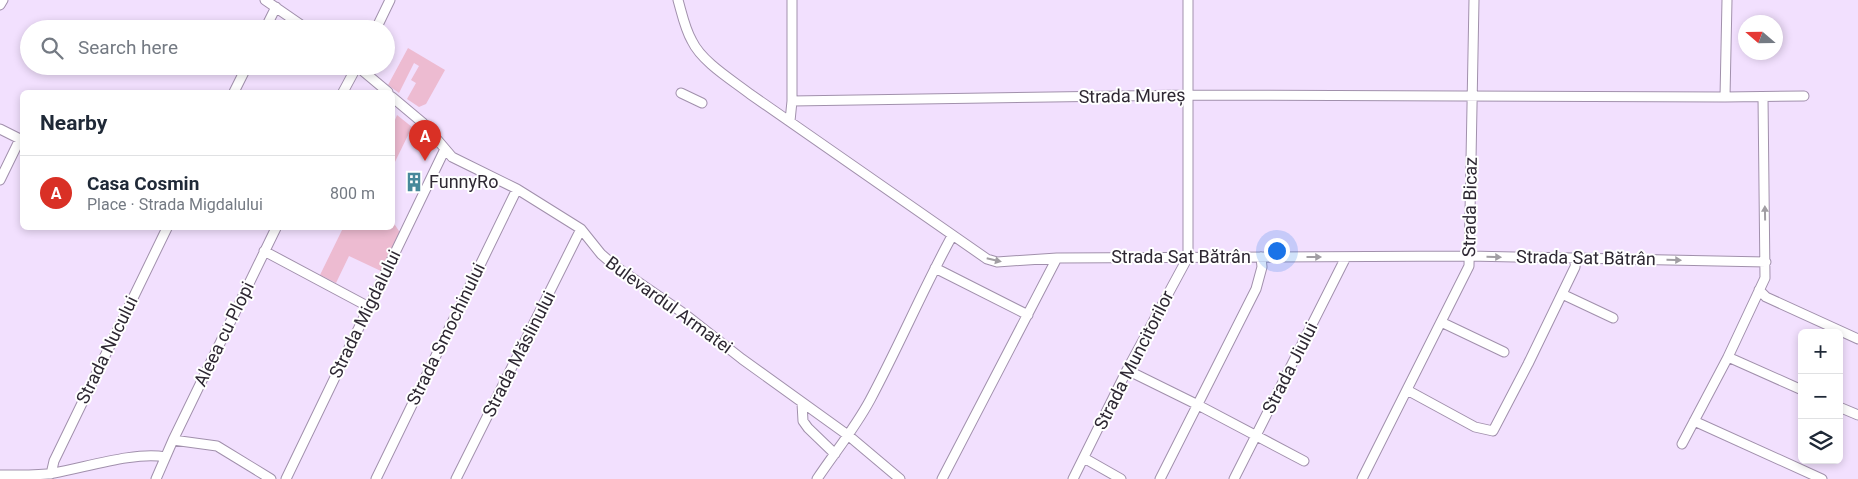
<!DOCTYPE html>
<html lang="en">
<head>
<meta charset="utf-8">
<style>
  :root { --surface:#fff; --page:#f6f6f7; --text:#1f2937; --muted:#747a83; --line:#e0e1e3; --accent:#d93025 }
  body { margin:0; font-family:Roboto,sans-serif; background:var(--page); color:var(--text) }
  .controls { position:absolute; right:15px; bottom:15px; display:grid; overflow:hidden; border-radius:8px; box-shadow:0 2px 8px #0003 }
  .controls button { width:45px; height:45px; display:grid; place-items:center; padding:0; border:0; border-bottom:1px solid var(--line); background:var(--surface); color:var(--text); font:25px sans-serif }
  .compass { position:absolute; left:1738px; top:15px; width:45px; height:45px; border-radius:50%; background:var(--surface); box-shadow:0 2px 8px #0003; rotate:290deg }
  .you { position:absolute; left:1276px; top:250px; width:18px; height:18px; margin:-12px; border:4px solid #fff; border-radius:50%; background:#1a73e8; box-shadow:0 0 0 8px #1a73e833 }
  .badge { display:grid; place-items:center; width:32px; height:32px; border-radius:50%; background:var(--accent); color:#fff; font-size:16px; font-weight:700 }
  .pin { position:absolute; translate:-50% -41px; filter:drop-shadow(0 1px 2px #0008) }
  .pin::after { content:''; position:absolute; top:26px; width:18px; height:15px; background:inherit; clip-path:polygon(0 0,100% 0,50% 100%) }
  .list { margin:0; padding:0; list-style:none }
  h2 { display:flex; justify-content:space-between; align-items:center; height:65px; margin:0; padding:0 20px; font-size:21px }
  h2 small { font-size:16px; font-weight:400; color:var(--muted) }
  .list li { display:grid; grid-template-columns:32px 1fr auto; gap:15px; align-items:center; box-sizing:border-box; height:75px; padding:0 20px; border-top:1px solid var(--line) }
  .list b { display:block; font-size:19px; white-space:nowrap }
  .list p { margin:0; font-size:16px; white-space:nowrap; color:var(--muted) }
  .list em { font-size:16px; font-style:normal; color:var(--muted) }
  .icon { flex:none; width:28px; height:28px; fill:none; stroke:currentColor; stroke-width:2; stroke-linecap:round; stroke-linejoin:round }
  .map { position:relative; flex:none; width:1858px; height:479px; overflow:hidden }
  .search { position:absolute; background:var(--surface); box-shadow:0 2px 8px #0003; left:20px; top:20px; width:375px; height:55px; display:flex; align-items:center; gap:12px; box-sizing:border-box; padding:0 18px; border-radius:28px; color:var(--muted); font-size:19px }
  .panel { position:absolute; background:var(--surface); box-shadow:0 2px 8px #0003; left:20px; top:90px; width:375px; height:140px; border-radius:8px }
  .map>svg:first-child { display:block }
  .green { fill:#edbbd1 }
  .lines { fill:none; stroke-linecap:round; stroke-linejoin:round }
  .minor-casing { stroke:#a190ac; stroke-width:11 }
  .minor { stroke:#fff; stroke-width:9 }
  .oneway { fill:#a19ea3 }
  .labels { text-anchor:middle; stroke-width:4; stroke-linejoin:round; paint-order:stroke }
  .street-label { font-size:18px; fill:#2e2833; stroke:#fff }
  .poi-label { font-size:18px; fill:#2e2833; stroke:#fff; text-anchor:start }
</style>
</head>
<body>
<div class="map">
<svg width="1858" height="479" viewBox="0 0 1858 479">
  <rect width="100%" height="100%" fill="#f2e0fe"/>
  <path class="green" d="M408,48L445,70L426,104L419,107L407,99L416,83L411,80L419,66L414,63L399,93L388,85Z
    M397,115L412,127L393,166V125Z
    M393,222L401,234L383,272L349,256L336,283L320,275L343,228H392Z"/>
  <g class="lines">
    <defs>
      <path id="minor" d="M265,0L307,29
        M678,0C682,14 685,29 692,41C702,62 732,80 750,94L987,259L997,262L1057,258L1469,256L1766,262
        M0,5L3,0
        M265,29L276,7
        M376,29L390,0
        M357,66L388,92
        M234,92L247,66
        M343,92L357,66
        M681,93L702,103
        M392,97L423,123L452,157L517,189L581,229L601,254L615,266L686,315L742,359L849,436L900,479
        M1725,97L1727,0
        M1763,97L1765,278L1728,357L1802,390
        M792,101L1188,95L1725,97L1804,96
        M790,121L792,101V0
        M0,129L22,140
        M0,180L20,139
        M264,251L369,307
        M935,268L1028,315
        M1759,290L1766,297L1858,339
        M1562,294L1613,318
        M1441,322L1504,352
        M1127,370L1198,405L1304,461
        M1407,390L1475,427L1493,431L1528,364L1575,267L1576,258
        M802,403L803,421L808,428L835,454
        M1839,407L1858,415
        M1694,421L1822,479
        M173,440L217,446L271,479
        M1682,444L1728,357
        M1084,458L1121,479
        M51,474L54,461L167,228
        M0,475C18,475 37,476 54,473C84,468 136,451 165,457
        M156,479L173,440L276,228
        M286,479L445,149
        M376,479L517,189
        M456,479L581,229
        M817,479C835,452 855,428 870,400C899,346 923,289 952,236
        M942,479L1057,258
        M1073,479L1127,370L1188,257V0
        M1160,479L1256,289L1262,267L1261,257
        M1234,479L1346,257
        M1362,479L1469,266L1474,0"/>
    </defs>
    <use href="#minor" class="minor-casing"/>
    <use href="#minor" class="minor"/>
  </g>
  <defs><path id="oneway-solid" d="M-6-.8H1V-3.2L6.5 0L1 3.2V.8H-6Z" transform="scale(1.25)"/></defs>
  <g class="oneway">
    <use href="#oneway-solid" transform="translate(1765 213) rotate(-91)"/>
    <use href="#oneway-solid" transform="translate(1314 257)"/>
    <use href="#oneway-solid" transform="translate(1494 257) rotate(1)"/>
    <use href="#oneway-solid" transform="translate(994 260) rotate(13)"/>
    <use href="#oneway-solid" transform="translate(1674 260) rotate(1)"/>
  </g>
  <defs>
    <symbol id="building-bare" viewBox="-9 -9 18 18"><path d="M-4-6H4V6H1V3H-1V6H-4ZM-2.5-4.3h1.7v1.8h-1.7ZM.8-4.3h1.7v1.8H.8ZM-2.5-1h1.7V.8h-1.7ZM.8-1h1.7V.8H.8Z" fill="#47899a" stroke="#fff" stroke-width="2.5" paint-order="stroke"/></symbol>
  </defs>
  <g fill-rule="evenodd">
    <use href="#building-bare" x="400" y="168" width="28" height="28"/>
  </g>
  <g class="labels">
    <g class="street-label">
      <text transform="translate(1132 96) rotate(-1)" y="6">Strada Mureș</text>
      <text transform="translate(1470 207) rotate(-89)" y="6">Strada Bicaz</text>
      <text x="1181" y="263">Strada Sat Bătrân</text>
      <text transform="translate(1586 258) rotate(1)" y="6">Strada Sat Bătrân</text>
      <text transform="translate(669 305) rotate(36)" y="6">Bulevardul Armatei</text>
      <text transform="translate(365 314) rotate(-64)" y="6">Strada Migdalului</text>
      <text transform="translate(224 334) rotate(-64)" y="6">Aleea cu Plopi</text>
      <text transform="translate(446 334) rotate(-64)" y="6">Strada Smochinului</text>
      <text transform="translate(107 350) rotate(-64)" y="6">Strada Nucului</text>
      <text transform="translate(519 354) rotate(-63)" y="6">Strada Măslinului</text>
      <text transform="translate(1134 360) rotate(-63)" y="6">Strada Muncitorilor</text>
      <text transform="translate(1290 368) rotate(-63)" y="6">Strada Jiului</text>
    </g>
    <g class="poi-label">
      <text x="429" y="188">FunnyRo</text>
    </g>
  </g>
</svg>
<div class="controls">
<button>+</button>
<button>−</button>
<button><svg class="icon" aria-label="layers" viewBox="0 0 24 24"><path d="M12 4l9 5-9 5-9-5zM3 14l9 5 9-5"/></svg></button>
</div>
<svg class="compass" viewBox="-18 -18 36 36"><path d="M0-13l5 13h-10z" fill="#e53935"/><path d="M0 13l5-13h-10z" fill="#747a83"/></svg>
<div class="you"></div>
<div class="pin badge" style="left:425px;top:161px">A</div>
<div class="search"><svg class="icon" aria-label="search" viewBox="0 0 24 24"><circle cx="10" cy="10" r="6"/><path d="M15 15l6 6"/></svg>Search here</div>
<section class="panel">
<h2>Nearby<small></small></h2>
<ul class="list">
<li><span class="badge">A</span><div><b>Casa Cosmin</b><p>Place · Strada Migdalului</p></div><em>800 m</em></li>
</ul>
</section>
</div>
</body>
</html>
